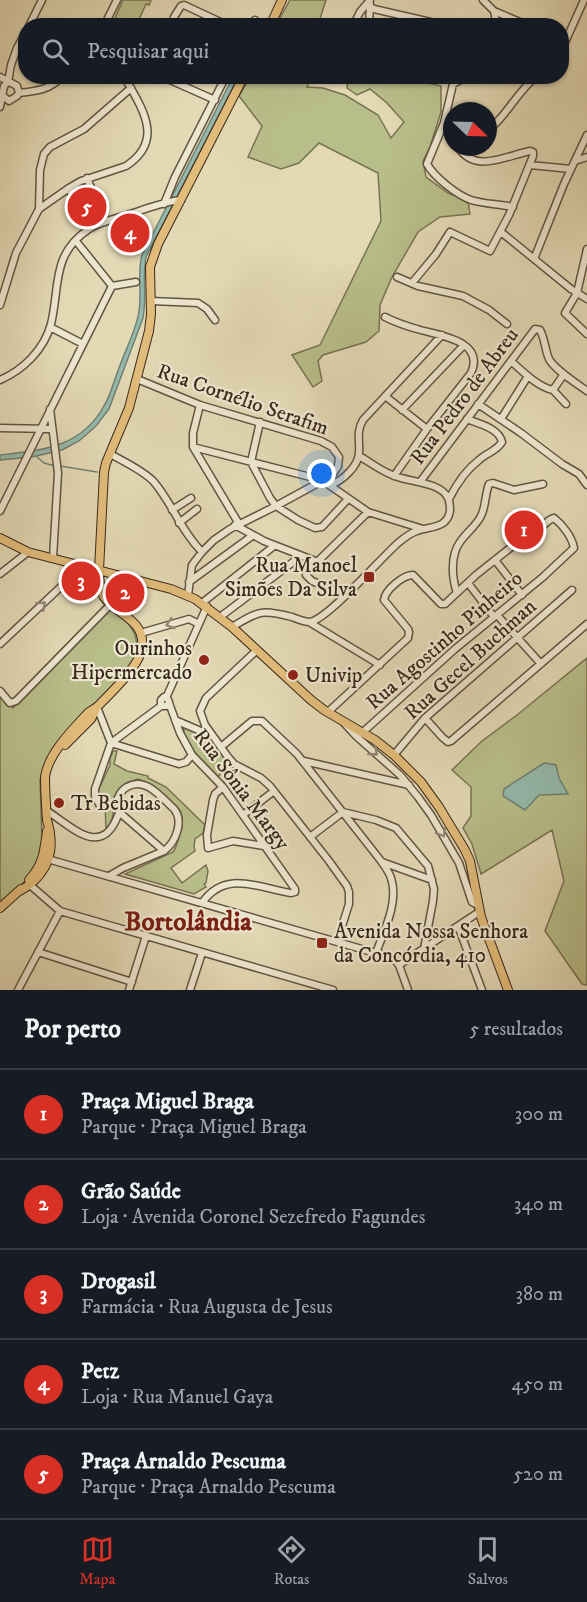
<!DOCTYPE html>
<html lang="pt">
<head>
<meta charset="utf-8">
<style>
  :root { --surface:#171b24; --page:#20242c; --text:#f1f3f6; --muted:#9ea1a6; --line:#363941; --accent:#d93025 }
  body { margin:0; font-family:"IM FELL DW Pica",serif; background:var(--page); color:var(--text) }
  .compass { position:absolute; left:443px; top:102px; width:54px; height:54px; border-radius:50%; background:var(--surface); box-shadow:0 2px 4px #0004; rotate:113deg }
  .you { position:absolute; left:322px; top:474px; width:21px; height:21px; margin:-15px; border:4px solid #fff; border-radius:50%; background:#1a73e8; box-shadow:0 0 0 9px #1a73e833 }
  .badge { display:grid; place-items:center; width:39px; height:39px; border-radius:50%; background:var(--accent); color:#fff; font-size:20px; font-weight:700 }
  .pin { position:absolute; translate:-50% -50%; border:3px solid #fff; box-shadow:0 2px 6px #0006 }
  .list { margin:0; padding:0; list-style:none }
  h2 { display:flex; justify-content:space-between; align-items:center; height:78px; margin:0; padding:0 24px; font-size:26px }
  h2 small { font-size:20px; font-weight:400; color:var(--muted) }
  .list li { display:grid; grid-template-columns:39px 1fr auto; gap:18px; align-items:center; box-sizing:border-box; height:90px; padding:0 24px; border-top:2px solid var(--line) }
  .list b { display:block; font-size:22px; white-space:nowrap }
  .list p { margin:0; font-size:20px; white-space:nowrap; color:var(--muted) }
  .list em { font-size:20px; font-style:normal; color:var(--muted) }
  .icon { flex:none; width:33px; height:33px; fill:none; stroke:currentColor; stroke-width:2; stroke-linecap:round; stroke-linejoin:round }
  .map { position:relative; flex:none; width:587px; height:990px; overflow:hidden }
  .search { position:absolute; background:var(--surface); box-shadow:0 2px 4px #0004; left:18px; right:18px; top:18px; height:66px; display:flex; align-items:center; gap:15px; box-sizing:border-box; padding:0 21px; border-radius:24px; color:var(--muted); font-size:22px }
  .sheet { height:528px; background:var(--surface) }
  nav { display:flex; justify-content:space-around; align-items:center; box-sizing:border-box; height:84px; border-top:2px solid var(--line); background:var(--surface); font-size:16px; color:var(--muted) }
  nav a { display:grid; justify-items:center; gap:3px }
  nav .on { color:var(--accent) }
  .map>svg:first-child { display:block }
  .green { fill:#b8be8a; stroke:#787352; stroke-width:1.5 }
  .water { fill:#95baad; stroke:#708073; stroke-width:1.5 }
  .lines { fill:none; stroke-linecap:round; stroke-linejoin:round }
  .stream { stroke:#708073; stroke-width:1.5 }
  .minor-casing { stroke:#635442; stroke-width:9 }
  .major-casing { stroke:#38281b; stroke-width:10 }
  .minor { stroke:#ede6cf; stroke-width:6 }
  .major { stroke:#e2bc7a; stroke-width:8 }
  .oneway { stroke:#928775 }
  .poi-dot { fill:#8f2418; stroke:#ede6cf; stroke-width:2 }
  .labels { text-anchor:middle; stroke-width:4.5; stroke-linejoin:round; paint-order:stroke }
  .street-label { font-size:21px; fill:#38281b; stroke:#ede6cf }
  .poi-label { font-size:21px; fill:#38281b; stroke:#ede6cf; text-anchor:start }
  .district-label { font-size:27px; font-weight:bold; fill:#7a1f14; stroke:#ede6cf }
</style>
</head>
<body>
<div class="map">
<svg width="587" height="990" viewBox="0 0 587 990">
  <rect width="100%" height="100%" fill="#e3d9b5"/>
  <filter id="stains"><feTurbulence type="fractalNoise" baseFrequency=".00333" numOctaves="4"/><feColorMatrix values="0 0 0 0 .2 0 0 0 0 .09 0 0 0 0 .02 0 0 0 .5 -.17"/></filter>
  <radialGradient id="worn" r=".72"><stop offset=".6" stop-color="#630" stop-opacity="0"/><stop offset="1" stop-color="#630" stop-opacity=".3"/></radialGradient>
  <path class="green" d="M123,0H151L149,5L146,4L137,24L112,25Z
    M290,0H326L318,25H276Z
    M250,77H311L307,87L323,88L345,95L378,115L391,138L404,122L387,103L370,89L357,95L347,88L348,77H383L400,83L415,80L441,86V112L430,147L423,161L426,177L448,193L468,201L470,214L440,217L418,232L392,277L380,305L379,331L366,342L323,355L318,361L322,381L313,387L292,355L320,345L381,221L378,173L319,143L299,163L281,169L248,157L262,126L239,96Z
    M111,609C134,624 143,639 132,665L48,758L40,780L42,840L40,858L30,876L0,905V695L13,708Z
    M587,658V985L582,984L545,931L564,881L552,830L481,874L472,844L463,828L471,816V787L452,770L482,741L517,715Z
    M183,726L209,737L229,763L218,777L186,743Z
    M113,751H117L114,764L127,771L148,776V778L166,787L205,825L203,833L195,839L194,846L195,851L171,868L182,883L206,865L208,871L206,883L204,884L206,887L194,894L125,874L173,852C177,846 178,840 180,834C187,812 178,807 163,794C155,787 148,782 138,779C99,791 124,809 106,829L105,804L99,799L97,793L110,765V759Z"/>
  <path class="water" d="M233,77H238L146,257C142,278 147,297 143,318L109,409L96,426L79,441L62,450L32,457L0,460V455C42,450 81,448 104,406C111,395 114,380 119,368C125,351 137,328 139,311C142,292 137,274 142,255Z
    M544,763L556,765L559,778L568,794L539,795L525,810L503,796L504,789Z"/>
  <g class="lines">
    <path class="stream" d="M36,456L44,463L55,466
      M60,466L97,472"/>
    <defs>
      <path id="minor" d="M483,0L494,11L529,26
        M370,7L374,9L448,26
        M494,11L497,26
        M174,17L181,6L184,5L229,26
        M29,26L42,0
        M104,26L117,0
        M252,26L255,20
        M353,26L360,12L370,0
        M369,26L370,4
        M562,49L584,0
        M161,76L215,100
        M468,76L453,84L444,123L427,164C434,177 457,195 471,200C484,204 499,204 513,207
        M0,77L17,86L19,93
        M19,93C37,91 50,90 62,76
        M2,95L9,101L17,96L19,93
        M0,107L3,91L4,86L8,82L11,65L17,48L26,32
        M444,123L452,136
        M494,125C510,110 519,90 537,76
        M575,161L587,157
        M530,165L571,169
        M87,178L105,222
        M69,188L87,230
        M164,204L175,177L226,76
        M39,209L40,170L44,154L50,147L84,129L131,88
        M501,232L571,289L587,299
        M76,241L112,286
        M587,249L577,293L565,313L587,334
        M534,259L564,184L587,135
        M397,277L418,286L463,296L489,310L507,324
        M412,283L436,254L450,232L490,251L509,215L533,156V152L530,151C505,156 475,174 458,147
        M112,286L136,282
        M151,301L198,303L207,309L215,320
        M0,305L16,253L39,209L69,188L81,181L126,166C166,140 141,107 124,76
        M385,317C395,322 406,326 417,329C437,335 486,340 471,373L427,429L394,476
        M50,327L83,344
        M511,361C522,371 538,387 553,390L566,404
        M137,379L200,405L321,441L332,447L339,457L338,466L335,471L331,476L276,506L230,529L214,540L202,552L192,565L188,595
        M0,380C23,370 44,350 51,324C60,287 51,254 89,229C100,222 114,219 127,215C143,210 165,201 181,200
        M553,390L564,374
        M385,396L427,429
        M478,404L521,433L562,464L579,474L587,485
        M200,405L193,433V447L239,524
        M50,409L58,473L53,558
        M402,410L464,345
        M501,419L528,376
        M260,422L251,462L270,498L276,506L298,520L315,528L322,527L348,499
        M0,428L52,429
        M193,447L322,480L368,512L423,529
        M110,454C123,461 144,471 154,482C172,503 181,531 202,552
        M420,482L535,329L540,330C545,339 545,350 549,359C555,370 576,383 587,391
        M330,485C342,481 358,467 359,453C360,441 356,432 363,420L442,335
        M449,499C456,485 466,470 479,460C486,453 497,451 502,442C499,428 479,424 467,419
        M172,510L191,498
        M0,511L112,286
        M179,523L197,509
        M521,524C526,524 531,528 531,533L528,537H524L518,530V526Z
        M235,525L264,541L318,562
        M495,560L522,595
        M0,574L28,552
        M189,582L252,536
        M468,583L494,617
        M457,593C452,578 450,556 460,542C466,533 476,526 481,516C486,506 485,494 489,484L493,483L514,490L543,484
        M346,595L312,581L306,575L309,570L368,512
        M202,603L274,546
        M497,615L541,664
        M220,617L301,556
        M309,622L380,665
        M232,627C259,611 261,609 292,617C297,619 305,622 310,622C328,619 381,558 398,543C404,538 410,533 417,531C430,526 447,529 450,511C450,507 450,502 448,498C441,482 409,482 395,476C382,472 370,462 359,456
        M141,633L189,619L199,624
        M0,644L83,566
        M257,650L206,698L200,711L205,725L228,757L234,764L261,778L270,786L329,861L347,886L349,892V904L337,942
        M0,691L10,703L16,701L111,604
        M166,698L207,606
        M169,703L180,733L192,755L223,787L295,889V892L291,893C259,888 225,869 202,903
        M97,707L111,743L179,764L186,762L192,755
        M328,712L408,638L409,632L408,629L384,600C385,590 403,575 413,575L441,604H445L476,575L524,537
        M425,718L442,737L448,742L451,741L587,624
        M175,720L210,735
        M344,723L356,736L400,775L418,797L431,815L459,863L472,902L478,905
        M363,732L455,649L543,577L574,548C572,537 563,525 554,518C545,520 541,532 531,533
        M221,747L252,721H262L297,754L381,861C385,867 389,872 391,878C399,902 384,931 376,953
        M394,755L425,718L572,590
        M304,761L409,785
        M223,787L215,794L213,800L207,835L208,848L233,841L264,846
        M100,806L95,796V789L111,743L161,706H167L169,702L167,698L164,697L161,700V706
        M47,811C59,818 77,835 91,837C104,839 111,831 116,820C117,817 119,815 119,812C120,807 117,803 118,798C120,793 123,789 127,787C145,776 161,797 174,809C184,821 176,842 164,851L123,868L109,876
        M119,812L164,851
        M243,815L274,791
        M310,837L343,812L376,820L396,828L428,866L434,889L433,901L424,949
        M44,858L393,958L399,965L408,990
        M382,862L432,880
        M30,885L60,911L333,990
        M458,926L482,990
        M38,952L132,982
        M399,965L479,912
        M18,990L60,911
        M129,990L146,936
        M190,990L202,953"/>
      <path id="major" d="M270,26L282,0
        M0,538L28,552L171,589L195,599L232,627L311,700L324,710L375,740L394,755L421,782L439,807L465,850L470,861L481,917L508,990
        M65,745L91,719L96,709
        M29,880C44,863 44,852 47,831
        M18,892C41,880 54,860 50,834C50,829 48,825 47,820C46,806 45,792 45,777C48,754 72,730 88,713C92,710 96,708 99,705C109,695 119,685 128,674C134,666 141,657 142,646C145,620 116,614 104,597C99,589 99,579 99,570L104,472L106,463L129,408L149,331L151,314L150,267L158,244L244,76
        M0,908L21,889"/>
    </defs>
    <use href="#minor" class="minor-casing"/>
    <use href="#major" class="major-casing"/>
    <use href="#minor" class="minor"/>
    <use href="#major" class="major"/>
  </g>
  <defs><path id="oneway-chevron" d="M-2-3.5L2.5 0L-2 3.5" fill="none" stroke-width="1.6" stroke-linecap="round" stroke-linejoin="round" transform="scale(1.5)"/></defs>
  <g class="oneway">
    <use href="#oneway-chevron" transform="translate(42 605) rotate(-43)"/>
    <use href="#oneway-chevron" transform="translate(170 624) rotate(163)"/>
    <use href="#oneway-chevron" transform="translate(374 752) rotate(41)"/>
    <use href="#oneway-chevron" transform="translate(442 833) rotate(60)"/>
  </g>
  <g class="poi-dot">
    <rect x="363" y="571" width="12" height="12" rx="3"/>
    <circle cx="204" cy="660" r="6"/>
    <circle cx="293" cy="675" r="6"/>
    <circle cx="59" cy="803" r="6"/>
    <rect x="316" y="937" width="12" height="12" rx="3"/>
  </g>
  <g class="labels">
    <g class="street-label">
      <text transform="translate(464 396) rotate(-53)" y="7">Rua Pedro de Abreu</text>
      <text transform="translate(243 399) rotate(19)" y="7">Rua Cornélio Serafim</text>
      <text transform="translate(444 640) rotate(-41)" y="7">Rua Agostinho Pinheiro</text>
      <text transform="translate(470 659) rotate(-42)" y="7">Rua Gecel Buchman</text>
      <text transform="translate(242 789) rotate(53)" y="7">Rua Sônia Margy</text>
    </g>
    <g class="poi-label">
      <text x="357" y="572" text-anchor="end">Rua Manoel<tspan x="357" dy="24">Simões Da Silva</tspan></text>
      <text x="192" y="655" text-anchor="end">Ourinhos<tspan x="192" dy="24">Hipermercado</tspan></text>
      <text x="305" y="682">Univip</text>
      <text x="71" y="810">Tr Bebidas</text>
      <text x="334" y="938">Avenida Nossa Senhora<tspan x="334" dy="24">da Concórdia, 410</tspan></text>
    </g>
    <g class="district-label">
      <text x="188" y="930">Bortolândia</text>
    </g>
  </g>
  <rect width="100%" height="100%" filter="url(#stains)"/>
  <rect width="100%" height="100%" fill="url(#worn)"/>
</svg>
<svg class="compass" viewBox="-18 -18 36 36"><path d="M0-13l5 13h-10z" fill="#e53935"/><path d="M0 13l5-13h-10z" fill="#9ea1a6"/></svg>
<div class="you"></div>
<div class="pin badge" style="left:524px;top:530px">1</div>
<div class="pin badge" style="left:125px;top:593px">2</div>
<div class="pin badge" style="left:81px;top:581px">3</div>
<div class="pin badge" style="left:130px;top:233px">4</div>
<div class="pin badge" style="left:87px;top:207px">5</div>
<div class="search"><svg class="icon" aria-label="search" viewBox="0 0 24 24"><circle cx="10" cy="10" r="6"/><path d="M15 15l6 6"/></svg>Pesquisar aqui</div>
</div>
<section class="sheet">
<h2>Por perto<small>5 resultados</small></h2>
<ul class="list">
<li><span class="badge">1</span><div><b>Praça Miguel Braga</b><p>Parque · Praça Miguel Braga</p></div><em>300 m</em></li>
<li><span class="badge">2</span><div><b>Grão Saúde</b><p>Loja · Avenida Coronel Sezefredo Fagundes</p></div><em>340 m</em></li>
<li><span class="badge">3</span><div><b>Drogasil</b><p>Farmácia · Rua Augusta de Jesus</p></div><em>380 m</em></li>
<li><span class="badge">4</span><div><b>Petz</b><p>Loja · Rua Manuel Gaya</p></div><em>450 m</em></li>
<li><span class="badge">5</span><div><b>Praça Arnaldo Pescuma</b><p>Parque · Praça Arnaldo Pescuma</p></div><em>520 m</em></li>
</ul>
</section>
<nav>
<a class="on"><svg class="icon" aria-label="map" viewBox="0 0 24 24"><path d="M3 6l6-2 6 2 6-2v14l-6 2-6-2-6 2zM9 4v14M15 6v14"/></svg>Mapa</a>
<a><svg class="icon" aria-label="directions" viewBox="0 0 24 24"><path d="M12 3l9 9-9 9-9-9zM9 14v-3h6M13 9l2 2-2 2"/></svg>Rotas</a>
<a><svg class="icon" aria-label="saved" viewBox="0 0 24 24"><path d="M7 4h10v16l-5-4-5 4z"/></svg>Salvos</a>
</nav>
</body>
</html>
